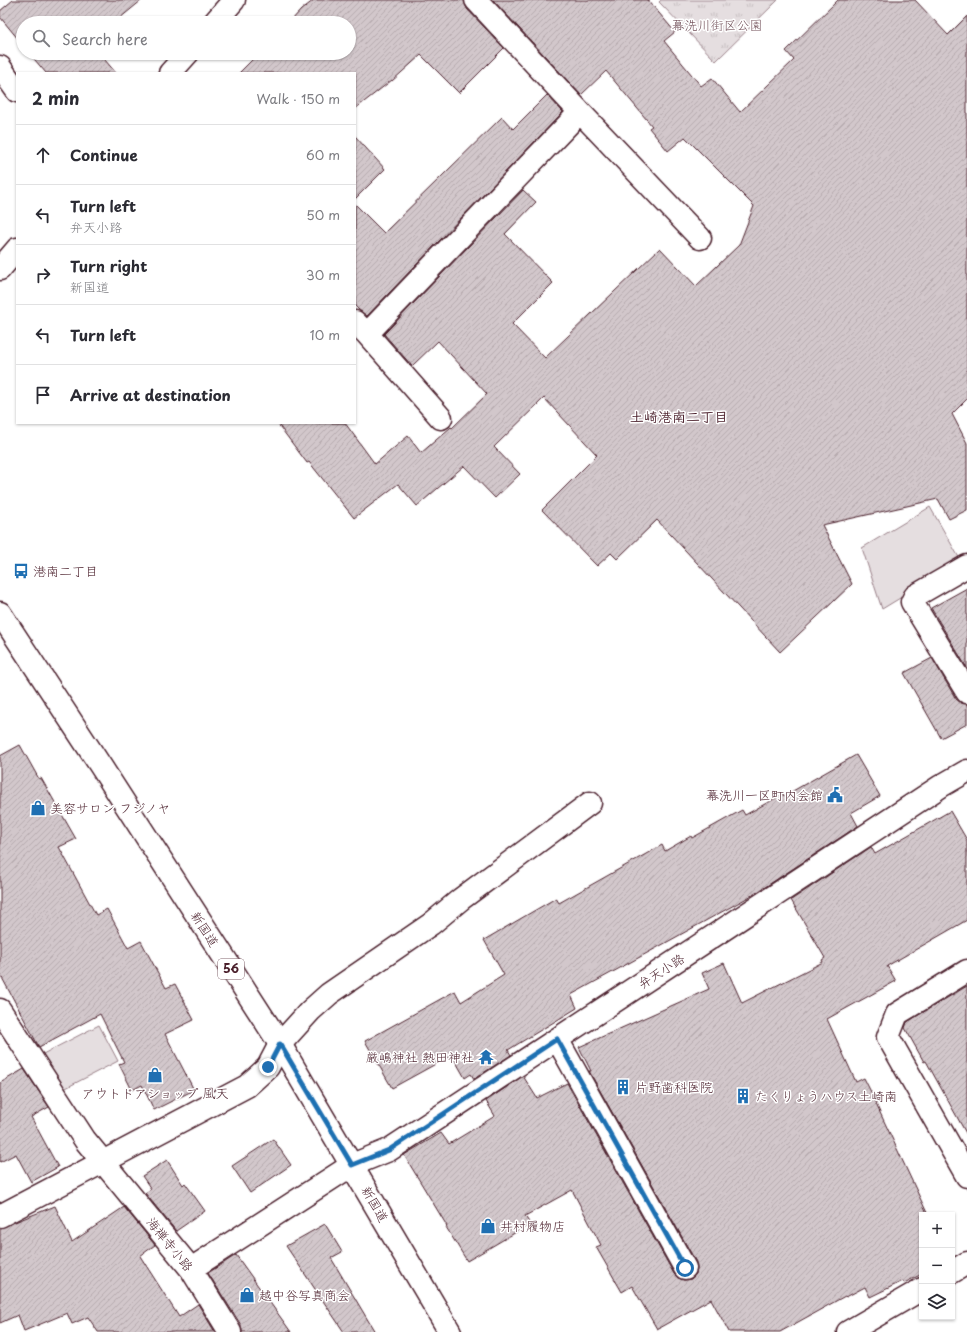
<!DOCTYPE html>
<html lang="en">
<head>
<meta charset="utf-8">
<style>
  :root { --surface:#fff; --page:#f2f2f3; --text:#2b2b33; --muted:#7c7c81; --line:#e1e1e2 }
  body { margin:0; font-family:"Playpen Sans","Klee One",sans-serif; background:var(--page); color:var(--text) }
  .controls { position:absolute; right:12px; bottom:12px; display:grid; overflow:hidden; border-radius:0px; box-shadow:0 1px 3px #0004 }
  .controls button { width:36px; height:36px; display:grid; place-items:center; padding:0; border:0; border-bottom:1px solid var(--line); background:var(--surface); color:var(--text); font:20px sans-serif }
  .stop { position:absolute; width:12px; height:12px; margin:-9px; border:3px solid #1f6fb2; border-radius:50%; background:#fff }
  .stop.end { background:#1f6fb2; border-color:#fff; box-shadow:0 1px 4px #0008 }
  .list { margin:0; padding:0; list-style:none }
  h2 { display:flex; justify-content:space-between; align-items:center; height:52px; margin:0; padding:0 16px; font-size:17px }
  h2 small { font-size:13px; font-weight:400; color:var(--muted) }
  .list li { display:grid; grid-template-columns:26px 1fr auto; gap:12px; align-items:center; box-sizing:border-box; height:60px; padding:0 16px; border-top:1px solid var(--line) }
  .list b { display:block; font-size:15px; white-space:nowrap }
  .list p { margin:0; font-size:13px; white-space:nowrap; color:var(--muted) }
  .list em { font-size:13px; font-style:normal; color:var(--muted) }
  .icon { flex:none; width:22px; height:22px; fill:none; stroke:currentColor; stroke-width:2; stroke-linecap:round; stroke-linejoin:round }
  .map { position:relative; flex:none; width:967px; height:1332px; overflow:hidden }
  .search { position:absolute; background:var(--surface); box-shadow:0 1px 3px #0004; left:16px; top:16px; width:340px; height:44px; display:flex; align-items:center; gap:10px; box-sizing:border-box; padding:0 14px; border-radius:22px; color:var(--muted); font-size:15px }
  .panel { position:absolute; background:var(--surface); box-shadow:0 1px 3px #0004; left:16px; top:72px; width:340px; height:352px; border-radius:0px }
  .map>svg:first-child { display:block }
  .green { fill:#e5dee0; stroke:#987e86 }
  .park { fill:url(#park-tufts); stroke:#987e86 }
  .building { fill:url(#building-hatch); stroke:#4a1f2b }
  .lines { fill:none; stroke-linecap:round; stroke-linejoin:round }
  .minor-casing { stroke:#4a1f2b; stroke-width:25 }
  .major-casing { stroke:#4a1f2b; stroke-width:25 }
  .minor { stroke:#fff; stroke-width:22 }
  .major { stroke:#fff; stroke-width:22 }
  .route { stroke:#1f6fb2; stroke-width:5 }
  .labels { text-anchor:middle; stroke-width:3; stroke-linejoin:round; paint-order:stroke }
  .shield { fill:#fff; stroke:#80626b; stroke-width:1 }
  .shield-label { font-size:12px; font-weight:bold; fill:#4a1f2b }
  .park-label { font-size:13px; fill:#714f58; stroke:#fff }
  .poi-label { font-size:13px; fill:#4a1f2b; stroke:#fff; text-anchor:start }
  .street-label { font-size:13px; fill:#4a1f2b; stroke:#fff }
  .neighbourhood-label { font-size:14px; font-weight:bold; fill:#4a1f2b; stroke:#fff }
</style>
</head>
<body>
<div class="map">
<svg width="967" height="1332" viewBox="0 0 967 1332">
  <defs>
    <pattern id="park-tufts" width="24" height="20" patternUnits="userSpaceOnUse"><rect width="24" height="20" fill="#e5dee0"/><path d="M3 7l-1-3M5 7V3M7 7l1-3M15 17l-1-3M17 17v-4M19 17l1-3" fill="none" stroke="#c6bec0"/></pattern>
    <pattern id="building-hatch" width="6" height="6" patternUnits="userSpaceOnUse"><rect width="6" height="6" fill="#d2c7cb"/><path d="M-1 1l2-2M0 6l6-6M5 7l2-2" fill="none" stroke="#b6aaae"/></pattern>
  </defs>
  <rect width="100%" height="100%" fill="#fff"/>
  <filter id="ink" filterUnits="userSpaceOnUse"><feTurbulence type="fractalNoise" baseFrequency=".025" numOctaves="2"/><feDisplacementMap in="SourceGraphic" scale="8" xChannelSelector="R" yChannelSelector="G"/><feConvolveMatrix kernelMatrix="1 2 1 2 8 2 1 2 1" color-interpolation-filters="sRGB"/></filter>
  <g filter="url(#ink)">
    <path class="green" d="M930,507L961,561L882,609L862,548Z
      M99,1025L118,1061L60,1091L41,1055Z"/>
    <path class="park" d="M661,0H778L716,61L659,2Z"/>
    <path class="building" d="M13,0H142L114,23H23V45L0,17V11Z
      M314,0H464L467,9L504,48L459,93L421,55L392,81V80L355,109V73H239L259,53H349V23H289L301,10Z
      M493,0H648L675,32L664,41L701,86L712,78L740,112L794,60L786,51L838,0H915L948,35L967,16V399L952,414L967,443V510L949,519L938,499L822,525L852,584L780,652L657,520L617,559L611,553L597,566L542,510L597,455L544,398L494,447L520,474L495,498L464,466L417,506L398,484L354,518L309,462L307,463L277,423H345L375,464L408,436L421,453L451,427L452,428L487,394L438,341L412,366L384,334L523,190L536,202L505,234L553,283L512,324L545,358L660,248L696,286L739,245L754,206L685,137L668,151L649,128L652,126L606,71L581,95Z
      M29,53H99L116,73H46Z
      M547,95L563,112L367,316L359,310L355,306V204L384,233L502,117L513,129Z
      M355,136L385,169L355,199Z
      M967,588V668L931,608Z
      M932,658L956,699L961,703L967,704V724L941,738L904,673Z
      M20,745L39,779L41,778L76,839L59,847L96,915L107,909L128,948L141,941L166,988L175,984L194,1020L165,1034L194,1090L154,1110L142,1085L132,1090L119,1064L124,1062L100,1014L39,1047L0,974V756Z
      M856,755L880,796L851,813L858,826L756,893L571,995L577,1008L508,1050L511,1055L474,1079L471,1074L465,1078L452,1055L392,1088L365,1041L455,991L461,1002L504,975L484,940L556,898L559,903L662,845L665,851L691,836L692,838L742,810L745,815L783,794L784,796Z
      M950,811L967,840V920L887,966L896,981L827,1019L856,1082L864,1078L877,1104H876L928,1215H922V1274L904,1283L903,1281L870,1297L865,1287L846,1297L845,1296L780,1332H729L711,1299L657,1329L632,1286L622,1292L596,1247L601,1245L572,1190L525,1216L530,1224L467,1261L446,1227L447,1226L404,1155L441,1133L449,1144L495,1116L486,1101L523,1076L537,1098L567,1083L674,1274L678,1278L684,1280L691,1279L696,1274L697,1269L696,1262L589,1071H591L579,1047L709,989L702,973L724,963L742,1003L823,962L822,960L825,958L791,900L871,847L875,854Z
      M967,986V1135L926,1061L924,1062L905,1028L907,1022Z
      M24,1069L49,1107L31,1117L58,1167L31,1182L16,1154L0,1162V1083Z
      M273,1139L291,1165L250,1193L232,1166Z
      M167,1160L183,1185L185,1183L205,1211L176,1231L145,1193L151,1189L142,1176Z
      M55,1206L72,1242L124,1207L155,1245L140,1256L179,1317L198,1304L215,1332H98L88,1317L72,1324L67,1313L24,1331L18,1315L0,1323V1228Z
      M325,1224L342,1252L331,1258L375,1332H344L286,1246Z
      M236,1255L291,1332H242L241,1325L208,1273Z"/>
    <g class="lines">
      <defs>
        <path id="minor" d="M214,23L234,0
          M0,67L17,91
          M170,73L188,53
          M580,112L700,238
          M0,269L17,249
          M355,322L367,334L580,112L476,0
          M367,334L441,418
          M967,566L915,596L912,602L967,692
          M967,971L897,1014L888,1037L967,1176
          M0,1010L85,1140L191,1269L230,1332
          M557,1039L685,1268
          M0,1216L247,1086L268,1067L280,1044L310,1011L329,994L431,924L461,899L590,803
          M191,1269L352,1165L389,1150L941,786L967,771
          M952,1272L967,1263
          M848,1332L922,1289"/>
        <path id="major" d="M0,613L100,765L280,1044L450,1332"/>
      </defs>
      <use href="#minor" class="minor-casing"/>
      <use href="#major" class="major-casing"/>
      <use href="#minor" class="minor"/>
      <use href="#major" class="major"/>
    </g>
  </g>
  <g class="lines" filter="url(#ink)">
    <path class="route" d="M268,1067L280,1044L352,1165L389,1150L557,1039L685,1268"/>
  </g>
  <defs>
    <symbol id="bus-bare" viewBox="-9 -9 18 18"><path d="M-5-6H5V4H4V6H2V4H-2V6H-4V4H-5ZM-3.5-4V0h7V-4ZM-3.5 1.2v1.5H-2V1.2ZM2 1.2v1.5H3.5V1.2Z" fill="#1f6fb2" stroke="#fff" stroke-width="2.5" paint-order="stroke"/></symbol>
    <symbol id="civic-bare" viewBox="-9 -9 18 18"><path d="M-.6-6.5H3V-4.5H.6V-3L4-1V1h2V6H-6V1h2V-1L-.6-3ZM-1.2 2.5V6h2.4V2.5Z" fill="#1f6fb2" stroke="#fff" stroke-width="2.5" paint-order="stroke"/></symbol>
    <symbol id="shop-bare" viewBox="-9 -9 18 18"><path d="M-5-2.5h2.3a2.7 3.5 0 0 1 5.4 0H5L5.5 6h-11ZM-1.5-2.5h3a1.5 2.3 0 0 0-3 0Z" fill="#1f6fb2" stroke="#fff" stroke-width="2.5" paint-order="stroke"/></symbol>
    <symbol id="temple-bare" viewBox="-9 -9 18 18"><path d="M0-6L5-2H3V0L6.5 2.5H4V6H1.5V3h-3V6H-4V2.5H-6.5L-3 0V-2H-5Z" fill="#1f6fb2" stroke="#fff" stroke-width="2.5" paint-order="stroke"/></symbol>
    <symbol id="building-bare" viewBox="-9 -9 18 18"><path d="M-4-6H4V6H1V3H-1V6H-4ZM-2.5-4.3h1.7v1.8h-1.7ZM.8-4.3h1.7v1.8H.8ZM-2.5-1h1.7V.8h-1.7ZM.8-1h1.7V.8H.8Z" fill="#1f6fb2" stroke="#fff" stroke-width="2.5" paint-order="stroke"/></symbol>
  </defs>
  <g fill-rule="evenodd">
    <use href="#bus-bare" x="10" y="560" width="22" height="22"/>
    <use href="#civic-bare" x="824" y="784" width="22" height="22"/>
    <use href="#shop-bare" x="27" y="797" width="22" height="22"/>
    <use href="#temple-bare" x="475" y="1046" width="22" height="22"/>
    <use href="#shop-bare" x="144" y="1064" width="22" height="22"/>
    <use href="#building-bare" x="612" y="1076" width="22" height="22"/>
    <use href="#building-bare" x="732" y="1085" width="22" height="22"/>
    <use href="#shop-bare" x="477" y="1215" width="22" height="22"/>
    <use href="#shop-bare" x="236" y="1284" width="22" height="22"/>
  </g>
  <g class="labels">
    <rect class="shield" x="218" y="959" width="26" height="20" rx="3"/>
    <g class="shield-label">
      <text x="231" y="973">56</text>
    </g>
    <g class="park-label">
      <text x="717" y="30">幕洗川街区公園</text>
    </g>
    <g class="poi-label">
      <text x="33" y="576">港南二丁目</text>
      <text x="823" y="800" text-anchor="end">幕洗川一区町内会館</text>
      <text x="50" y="813">美容サロン フジノヤ</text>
      <text x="474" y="1062" text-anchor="end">厳嶋神社 熱田神社</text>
      <text x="635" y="1092">片野歯科医院</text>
      <text x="155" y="1098" text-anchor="middle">アウトドアショップ 風天</text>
      <text x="755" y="1101">たくりょうハウス土崎南</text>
      <text x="500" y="1231">井村履物店</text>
      <text x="259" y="1300">越中谷写真商会</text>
    </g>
    <g class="street-label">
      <text transform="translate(205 929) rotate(57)" y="5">新国道</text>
      <text transform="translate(661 971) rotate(-33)" y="5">弁天小路</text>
      <text transform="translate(375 1204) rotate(60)" y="5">新国道</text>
      <text transform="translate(170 1244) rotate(51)" y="5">海禅寺小路</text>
    </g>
    <g class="neighbourhood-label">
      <text x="679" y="422">土崎港南二丁目</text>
    </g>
  </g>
</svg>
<div class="controls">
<button>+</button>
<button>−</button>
<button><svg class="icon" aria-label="layers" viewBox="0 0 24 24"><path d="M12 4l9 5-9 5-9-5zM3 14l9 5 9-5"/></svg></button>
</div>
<div class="stop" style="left:685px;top:1268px"></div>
<div class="stop end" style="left:268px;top:1067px"></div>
<div class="search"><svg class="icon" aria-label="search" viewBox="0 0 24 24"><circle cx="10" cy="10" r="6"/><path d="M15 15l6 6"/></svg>Search here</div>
<section class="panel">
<h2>2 min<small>Walk · 150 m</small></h2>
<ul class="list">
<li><svg class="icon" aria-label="ahead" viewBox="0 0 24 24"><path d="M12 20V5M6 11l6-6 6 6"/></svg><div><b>Continue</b></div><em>60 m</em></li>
<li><svg class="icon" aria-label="left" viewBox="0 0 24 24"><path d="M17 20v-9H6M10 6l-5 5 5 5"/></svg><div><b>Turn left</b><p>弁天小路</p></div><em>50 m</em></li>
<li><svg class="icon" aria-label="right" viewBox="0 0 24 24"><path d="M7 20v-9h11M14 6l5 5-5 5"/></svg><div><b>Turn right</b><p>新国道</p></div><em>30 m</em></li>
<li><svg class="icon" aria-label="left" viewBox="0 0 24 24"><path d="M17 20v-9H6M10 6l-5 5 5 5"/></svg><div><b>Turn left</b></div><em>10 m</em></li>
<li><svg class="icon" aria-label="arrive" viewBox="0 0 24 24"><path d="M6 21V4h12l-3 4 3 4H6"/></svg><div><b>Arrive at destination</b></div></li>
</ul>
</section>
</div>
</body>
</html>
